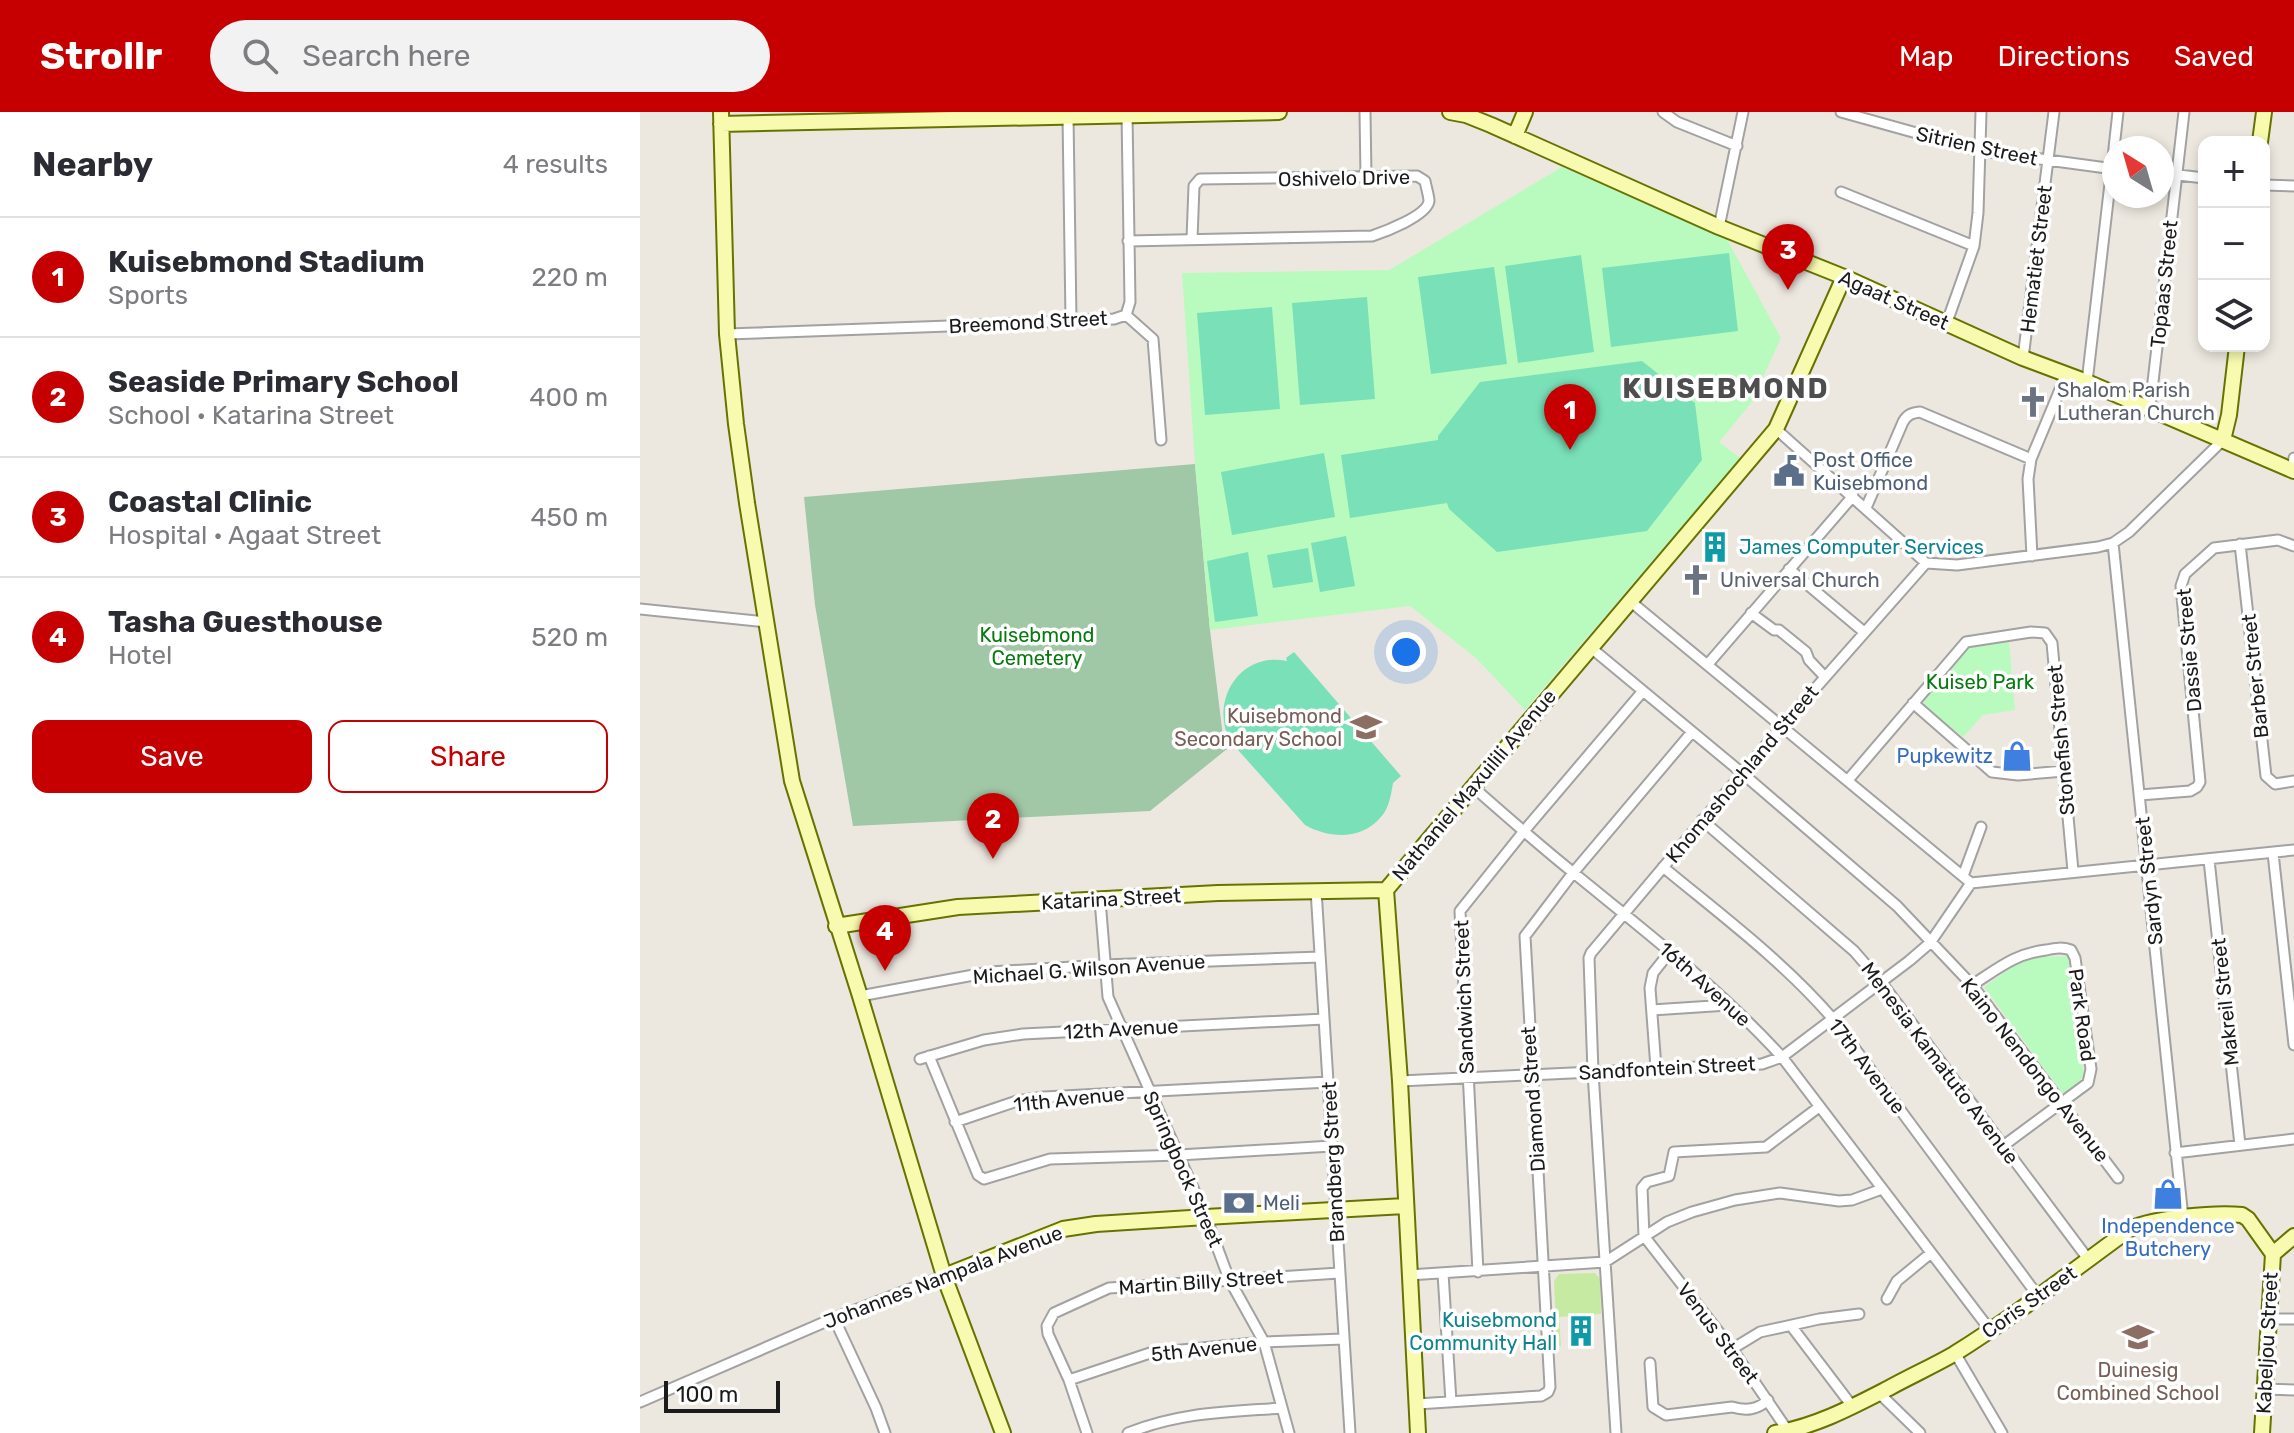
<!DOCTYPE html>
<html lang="en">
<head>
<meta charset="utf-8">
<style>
  :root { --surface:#fff; --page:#f2f2f3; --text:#2b2b33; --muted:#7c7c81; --line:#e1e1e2; --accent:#c60001 }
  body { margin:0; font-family:Rubik,sans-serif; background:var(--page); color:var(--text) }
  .controls { position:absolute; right:24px; top:24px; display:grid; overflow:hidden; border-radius:16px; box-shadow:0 4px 12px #0003 }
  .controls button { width:72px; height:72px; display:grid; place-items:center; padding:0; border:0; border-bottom:2px solid var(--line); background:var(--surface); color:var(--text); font:40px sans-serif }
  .compass { position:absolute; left:1462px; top:24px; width:72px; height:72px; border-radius:50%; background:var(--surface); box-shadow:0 4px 12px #0003; rotate:323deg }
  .scale { position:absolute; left:24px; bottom:20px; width:116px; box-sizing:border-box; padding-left:8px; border:4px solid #1b1b1b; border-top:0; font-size:22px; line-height:28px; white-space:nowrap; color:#1b1b1b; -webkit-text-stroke:6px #fff; paint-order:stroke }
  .you { position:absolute; left:766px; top:540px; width:28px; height:28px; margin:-20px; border:6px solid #fff; border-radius:50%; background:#1a73e8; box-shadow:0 0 0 12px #1a73e833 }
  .badge { display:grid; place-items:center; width:52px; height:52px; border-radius:50%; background:var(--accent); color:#fff; font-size:26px; font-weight:700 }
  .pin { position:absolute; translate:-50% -66px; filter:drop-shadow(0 2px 4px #0008) }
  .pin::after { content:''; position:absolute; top:42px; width:28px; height:24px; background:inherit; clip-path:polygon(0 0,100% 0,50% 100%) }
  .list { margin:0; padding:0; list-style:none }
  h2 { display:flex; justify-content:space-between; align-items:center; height:104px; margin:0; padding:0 32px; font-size:34px }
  h2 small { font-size:26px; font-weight:400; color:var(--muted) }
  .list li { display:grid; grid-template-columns:52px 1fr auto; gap:24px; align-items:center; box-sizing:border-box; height:120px; padding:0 32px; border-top:2px solid var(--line) }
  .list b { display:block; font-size:30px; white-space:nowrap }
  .list p { margin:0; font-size:26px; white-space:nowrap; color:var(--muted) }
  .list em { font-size:26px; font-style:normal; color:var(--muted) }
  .actions { display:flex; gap:16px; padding:24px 32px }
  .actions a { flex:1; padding:18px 0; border:2px solid var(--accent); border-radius:16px; text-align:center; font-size:28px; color:var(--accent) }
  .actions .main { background:var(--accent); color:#fff }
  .icon { flex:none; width:44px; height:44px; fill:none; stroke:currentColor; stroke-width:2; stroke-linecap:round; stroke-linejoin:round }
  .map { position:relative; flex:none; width:1654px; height:1321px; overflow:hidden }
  header { display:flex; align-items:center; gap:48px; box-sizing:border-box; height:112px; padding:0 40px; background:var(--accent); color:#fff }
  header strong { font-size:38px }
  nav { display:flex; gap:44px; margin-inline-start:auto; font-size:28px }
  .search { width:560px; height:72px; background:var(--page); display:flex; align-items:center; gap:20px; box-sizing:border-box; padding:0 28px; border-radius:44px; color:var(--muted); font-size:30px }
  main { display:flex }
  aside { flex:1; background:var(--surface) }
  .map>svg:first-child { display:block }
  .grass { fill:#c6eaa2 }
  .cemetery { fill:#a0c7a6 }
  .park { fill:#b9fbbe }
  .pitch { fill:#79e0b8 }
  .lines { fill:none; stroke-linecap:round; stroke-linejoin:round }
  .street-casing { stroke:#a2a2a2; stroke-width:13 }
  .secondary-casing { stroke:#677301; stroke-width:18 }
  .street { stroke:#fff; stroke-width:9 }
  .secondary { stroke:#f8fbaf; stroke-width:14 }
  .labels { text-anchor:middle; stroke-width:7; stroke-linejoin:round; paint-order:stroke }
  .street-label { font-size:20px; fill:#1b1b1b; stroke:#fff }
  .worship-label { font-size:20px; fill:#5b616d; stroke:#fff; text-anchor:start }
  .service-label { font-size:20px; fill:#4e5e75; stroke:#fff; text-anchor:start }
  .culture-label { font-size:20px; fill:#0d838f; stroke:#fff; text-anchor:start }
  .park-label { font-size:20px; fill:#077a10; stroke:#fff }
  .education-label { font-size:20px; fill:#785e54; stroke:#fff; text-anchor:end }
  .shop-label { font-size:20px; fill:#366cbe; stroke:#fff; text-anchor:end }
  .district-label { font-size:28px; font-weight:bold; letter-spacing:2px; fill:#4e4e4e; stroke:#fff }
</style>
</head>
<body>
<header>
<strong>Strollr</strong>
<div class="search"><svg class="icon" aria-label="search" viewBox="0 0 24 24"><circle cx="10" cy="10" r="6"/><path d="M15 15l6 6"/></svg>Search here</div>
<nav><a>Map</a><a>Directions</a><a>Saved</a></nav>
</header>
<main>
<aside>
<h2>Nearby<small>4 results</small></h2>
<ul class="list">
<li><span class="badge">1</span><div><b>Kuisebmond Stadium</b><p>Sports</p></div><em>220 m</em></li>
<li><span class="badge">2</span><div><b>Seaside Primary School</b><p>School · Katarina Street</p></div><em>400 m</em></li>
<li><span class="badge">3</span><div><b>Coastal Clinic</b><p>Hospital · Agaat Street</p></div><em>450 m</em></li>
<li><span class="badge">4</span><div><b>Tasha Guesthouse</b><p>Hotel</p></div><em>520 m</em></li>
</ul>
<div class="actions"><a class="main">Save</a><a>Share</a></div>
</aside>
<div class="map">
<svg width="1654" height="1321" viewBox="0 0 1654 1321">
  <rect width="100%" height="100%" fill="#ede8df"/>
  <path class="grass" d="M955,1161L960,1167L961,1202L919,1205L921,1234H917L914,1169L919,1162Z"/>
  <path class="cemetery" d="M555,352L570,518L584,633L587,637L510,699L213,714L175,493L164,385Z"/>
  <path class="park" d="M922,55L1087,127L1141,226L1111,291L1079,330L1100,346L885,598L836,546L770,494L570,518L555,352L542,161L749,158Z
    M1369,530L1375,598L1343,603L1323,625L1284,594L1285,584L1327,536Z
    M1430,844L1444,965L1423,982L1344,875L1386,845Z"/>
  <path class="pitch" d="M1089,141L1098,219L971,235L962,156Z
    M941,143L954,240L878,251L865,154Z
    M854,155L867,252L791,262L778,165Z
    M727,185L735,287L660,293L652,191Z
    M632,195L640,297L565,303L557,201Z
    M1002,249L1055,291L1062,348L1007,419L857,440L809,397L807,391L710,406L701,343L798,328V324L840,270Z
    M684,341L695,405L592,423L581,360Z
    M706,424L715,474L680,480L671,431Z
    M668,436L673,470L633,476L627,443Z
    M608,440L618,504L575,510L567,449Z
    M654,540L761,664L753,671C751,683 749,697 740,706C720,729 688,726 665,713L590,629C569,588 601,539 647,549L646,546Z"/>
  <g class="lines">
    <defs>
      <path id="street" d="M725,0L726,64
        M1023,0L1037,10L1097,34
        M1201,0L1341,39L1474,57
        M428,4L431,208
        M1474,36L1478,0
        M1522,61L1564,66
        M1624,73L1654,74
        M1201,80L1334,134
        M1079,115L1103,0
        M488,129L732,124C744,120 787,104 789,89C789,84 786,75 785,69L777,64L560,67L554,74L552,127
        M486,203L513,227L521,328
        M1307,210L1334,134L1338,101L1341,0
        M87,222L390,211L431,208L474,207L486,203L490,190L487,2
        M1383,246L1414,0
        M1447,270L1474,37
        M1510,296L1544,0
        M1136,317L1286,451
        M1652,358L1654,346
        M1226,396L1263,310C1267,303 1271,301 1280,300L1391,347
        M1473,431L1543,1106
        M1600,432L1626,664L1635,672L1654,669
        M1392,444L1388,367L1391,347L1426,263
        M1149,457L1224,520
        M990,489L1331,771
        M0,497L126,510
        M1111,501L1134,518H1139L1166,540L1169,548L1185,565
        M950,535L1102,661L1257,794L1332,873L1478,1066
        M1068,552L1213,384
        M1273,591L1352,660L1378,663L1424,659
        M1208,668L1326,530L1391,520L1405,521L1412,531L1433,759
        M832,674C866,704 900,734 935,762C1006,820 1080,877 1142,945L1350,1218
        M1500,683L1550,679L1557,675L1560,670L1541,474L1545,462L1574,436L1638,428L1654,434
        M1062,708L1214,839L1241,870L1448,1147
        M1633,741L1654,933
        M1569,748L1600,1033
        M1023,755C1081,803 1143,849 1193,907L1398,1184
        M1323,764L1341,715
        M1331,771L1654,738
        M676,778L710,1321
        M460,788L468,885L566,1105L589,1167L624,1230L649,1321
        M1332,873C1359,856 1374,842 1406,838C1416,836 1422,835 1431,838L1435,846L1451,957L1448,971L1363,1034
        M220,884L350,860L464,853L680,845
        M1012,898L1088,893
        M289,944L338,1063L344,1067L410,1047L539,1043L692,1034
        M280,947L344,928L383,922L684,907
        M1016,956L1010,876L1013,861L1029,841
        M760,969L1122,952L1142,945L1269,849L1290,831L1331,771
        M315,1010L377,989L404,985L689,970
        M1535,1041L1654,1027
        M838,1160L820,799L884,719L1003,579
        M803,1161L811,1290
        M769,1163L965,1150L1027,1110L1052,1100L1095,1088L1140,1081L1199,1089L1212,1088L1242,1077
        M1247,1187L1257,1169L1291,1141
        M194,1206L236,1296L245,1321
        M1627,1207H1654
        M1152,1215L1212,1294
        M1092,1237L1120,1220L1179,1207L1219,1202
        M1315,1241L1362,1321
        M1010,1251L1013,1295L1026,1303L1092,1295C1106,1299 1117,1298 1128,1288
        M429,1268L510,1241L624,1230L703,1227
        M1624,1277L1654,1278
        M1239,1281L1280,1321
        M0,1290L194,1206L304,1164
        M777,1292L901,1284L908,1280L910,1275L885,824L933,761L1052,620
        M447,1321L429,1268L408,1222L407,1214L414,1201L469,1176L699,1161
        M488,1321C540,1300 588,1300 642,1296
        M976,1321L953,960L949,846L951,841L1143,613L1286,451L1317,453L1458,435L1473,431L1489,420L1583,328
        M1147,1321L1148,1319L1092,1237L1004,1124L1002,1076L1007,1070L1029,1064L1034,1040L1126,1035L1179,995"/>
      <path id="secondary" d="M81,0L87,222L96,312L107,391L152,669L220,884L304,1164L363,1321
        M810,0L826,3L851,13L1079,115L1204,165L1383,246L1447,270L1654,359
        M81,12L639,0
        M875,24L885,0
        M1620,30L1624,0
        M1583,328L1589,303L1597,234
        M196,814L318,795L578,781L746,778
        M1633,1142L1654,1124
        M304,1164L423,1117L456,1112L566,1105L765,1094
        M778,1321L760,969L746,778L1136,317L1204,165
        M1135,1321C1175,1315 1214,1294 1249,1276C1271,1264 1293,1254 1314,1242C1375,1204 1432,1159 1490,1117C1514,1106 1575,1100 1602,1103L1608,1107L1633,1142
        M1622,1321L1633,1142"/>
    </defs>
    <use href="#street" class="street-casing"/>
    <use href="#secondary" class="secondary-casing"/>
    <use href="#street" class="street"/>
    <use href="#secondary" class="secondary"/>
  </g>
  <defs>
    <symbol id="church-bare" viewBox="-9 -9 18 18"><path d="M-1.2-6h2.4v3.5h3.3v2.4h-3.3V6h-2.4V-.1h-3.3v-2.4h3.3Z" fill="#6b7280" stroke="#fff" stroke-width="2.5" paint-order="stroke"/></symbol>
    <symbol id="civic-bare" viewBox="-9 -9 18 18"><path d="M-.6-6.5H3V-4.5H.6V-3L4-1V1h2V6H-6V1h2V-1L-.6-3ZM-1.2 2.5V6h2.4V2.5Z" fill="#5c6f8a" stroke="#fff" stroke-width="2.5" paint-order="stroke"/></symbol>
    <symbol id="building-bare" viewBox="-9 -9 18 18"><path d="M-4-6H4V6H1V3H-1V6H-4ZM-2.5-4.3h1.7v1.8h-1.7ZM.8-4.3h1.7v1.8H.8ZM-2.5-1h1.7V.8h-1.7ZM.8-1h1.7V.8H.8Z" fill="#0f9aa8" stroke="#fff" stroke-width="2.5" paint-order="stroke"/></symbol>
    <symbol id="school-bare" viewBox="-9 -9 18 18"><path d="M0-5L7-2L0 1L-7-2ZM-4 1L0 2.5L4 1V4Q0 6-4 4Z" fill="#8d6e63" stroke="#fff" stroke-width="2.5" paint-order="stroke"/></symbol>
    <symbol id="shop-bare" viewBox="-9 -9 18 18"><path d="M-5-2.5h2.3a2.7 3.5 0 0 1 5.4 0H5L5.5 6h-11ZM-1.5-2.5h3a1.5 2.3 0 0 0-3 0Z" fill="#3f7fe0" stroke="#fff" stroke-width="2.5" paint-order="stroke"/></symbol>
    <symbol id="bank-bare" viewBox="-9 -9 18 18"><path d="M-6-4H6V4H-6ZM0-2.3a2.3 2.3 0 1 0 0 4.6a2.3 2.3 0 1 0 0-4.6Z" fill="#5c6f8a" stroke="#fff" stroke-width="2.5" paint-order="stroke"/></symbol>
  </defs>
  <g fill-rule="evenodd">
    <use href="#church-bare" x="1371" y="268" width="44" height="44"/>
    <use href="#civic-bare" x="1127" y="337" width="44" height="44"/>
    <use href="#building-bare" x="1053" y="413" width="44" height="44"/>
    <use href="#church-bare" x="1034" y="446" width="44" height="44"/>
    <use href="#school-bare" x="704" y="593" width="44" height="44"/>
    <use href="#shop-bare" x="1355" y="622" width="44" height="44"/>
    <use href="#shop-bare" x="1506" y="1060" width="44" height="44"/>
    <use href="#bank-bare" x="577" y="1069" width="44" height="44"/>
    <use href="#building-bare" x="919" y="1197" width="44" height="44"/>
    <use href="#school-bare" x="1476" y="1203" width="44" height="44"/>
  </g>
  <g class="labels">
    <g class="street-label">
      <text transform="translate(1337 34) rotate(12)" y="7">Sitrien Street</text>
      <text transform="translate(704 66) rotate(-1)" y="7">Oshivelo Drive</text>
      <text transform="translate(1396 147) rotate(-83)" y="7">Hematiet Street</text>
      <text transform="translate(1524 172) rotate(-84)" y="7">Topaas Street</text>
      <text transform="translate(1254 188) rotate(24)" y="7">Agaat Street</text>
      <text transform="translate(388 210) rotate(-3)" y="7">Breemond Street</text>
      <text transform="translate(1549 538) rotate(-95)" y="7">Dassie Street</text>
      <text transform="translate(1615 564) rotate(-96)" y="7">Barber Street</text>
      <text transform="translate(1421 628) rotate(-95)" y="7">Stonefish Street</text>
      <text transform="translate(1102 662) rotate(-50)" y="7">Khomashochland Street</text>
      <text transform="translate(834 673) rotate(-50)" y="7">Nathaniel Maxuilili Avenue</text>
      <text transform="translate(1509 769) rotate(-96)" y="7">Sardyn Street</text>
      <text transform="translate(471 787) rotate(-3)" y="7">Katarina Street</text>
      <text transform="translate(449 857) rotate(-4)" y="7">Michael G. Wilson Avenue</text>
      <text transform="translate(1065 872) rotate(42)" y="7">16th Avenue</text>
      <text transform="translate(824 885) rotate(-92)" y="7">Sandwich Street</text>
      <text transform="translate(1585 890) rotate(-96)" y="7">Makreil Street</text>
      <text transform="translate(1442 903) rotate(82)" y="7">Park Road</text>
      <text transform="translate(481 917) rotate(-3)" y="7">12th Avenue</text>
      <text transform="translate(1300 951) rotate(53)" y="7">Menesia Kamatuto Avenue</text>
      <text transform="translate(1227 954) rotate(53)" y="7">17th Avenue</text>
      <text transform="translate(1027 956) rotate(-3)" y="7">Sandfontein Street</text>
      <text transform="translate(1395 958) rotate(52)" y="7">Kaino Nendongo Avenue</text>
      <text transform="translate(429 987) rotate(-6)" y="7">11th Avenue</text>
      <text transform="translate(893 987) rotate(-94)" y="7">Diamond Street</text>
      <text transform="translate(693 1050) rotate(-93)" y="7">Brandberg Street</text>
      <text transform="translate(543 1057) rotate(66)" y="7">Springbock Street</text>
      <text transform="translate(303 1165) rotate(-21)" y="7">Johannes Nampala Avenue</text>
      <text transform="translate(561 1170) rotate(-4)" y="7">Martin Billy Street</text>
      <text transform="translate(1389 1190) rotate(-35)" y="7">Coris Street</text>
      <text transform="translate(1078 1221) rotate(53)" y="7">Venus Street</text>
      <text transform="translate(1627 1231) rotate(-87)" y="7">Kabeljou Street</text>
      <text transform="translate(564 1237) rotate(-6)" y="7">5th Avenue</text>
    </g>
    <g class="worship-label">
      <text x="1417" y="285">Shalom Parish<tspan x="1417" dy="23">Lutheran Church</tspan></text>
      <text x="1080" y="475">Universal Church</text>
    </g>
    <g class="service-label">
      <text x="1173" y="355">Post Office<tspan x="1173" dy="23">Kuisebmond</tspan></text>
      <text x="623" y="1098">Meli</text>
    </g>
    <g class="culture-label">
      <text x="1099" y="442">James Computer Services</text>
      <text x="917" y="1215" text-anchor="end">Kuisebmond<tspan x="917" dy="23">Community Hall</tspan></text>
    </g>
    <g class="park-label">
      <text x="397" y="530">Kuisebmond<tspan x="397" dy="23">Cemetery</tspan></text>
      <text x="1340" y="577">Kuiseb Park</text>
    </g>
    <g class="education-label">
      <text x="702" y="611">Kuisebmond<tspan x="702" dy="23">Secondary School</tspan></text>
      <text x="1498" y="1265" text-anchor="middle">Duinesig<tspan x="1498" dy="23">Combined School</tspan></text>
    </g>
    <g class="shop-label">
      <text x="1353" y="651">Pupkewitz</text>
      <text x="1528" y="1121" text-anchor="middle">Independence<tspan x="1528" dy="23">Butchery</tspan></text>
    </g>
    <g class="district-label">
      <text x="1086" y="286">KUISEBMOND</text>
    </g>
  </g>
</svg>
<div class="controls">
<button>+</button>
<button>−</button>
<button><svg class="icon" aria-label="layers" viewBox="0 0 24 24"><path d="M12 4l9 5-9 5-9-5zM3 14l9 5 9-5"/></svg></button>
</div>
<svg class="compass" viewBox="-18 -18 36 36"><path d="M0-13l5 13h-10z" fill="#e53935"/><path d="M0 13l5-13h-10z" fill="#7c7c81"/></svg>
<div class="scale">100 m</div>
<div class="you"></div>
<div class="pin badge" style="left:930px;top:338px">1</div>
<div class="pin badge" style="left:353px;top:747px">2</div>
<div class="pin badge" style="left:1148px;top:178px">3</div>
<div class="pin badge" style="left:245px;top:859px">4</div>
</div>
</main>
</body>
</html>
